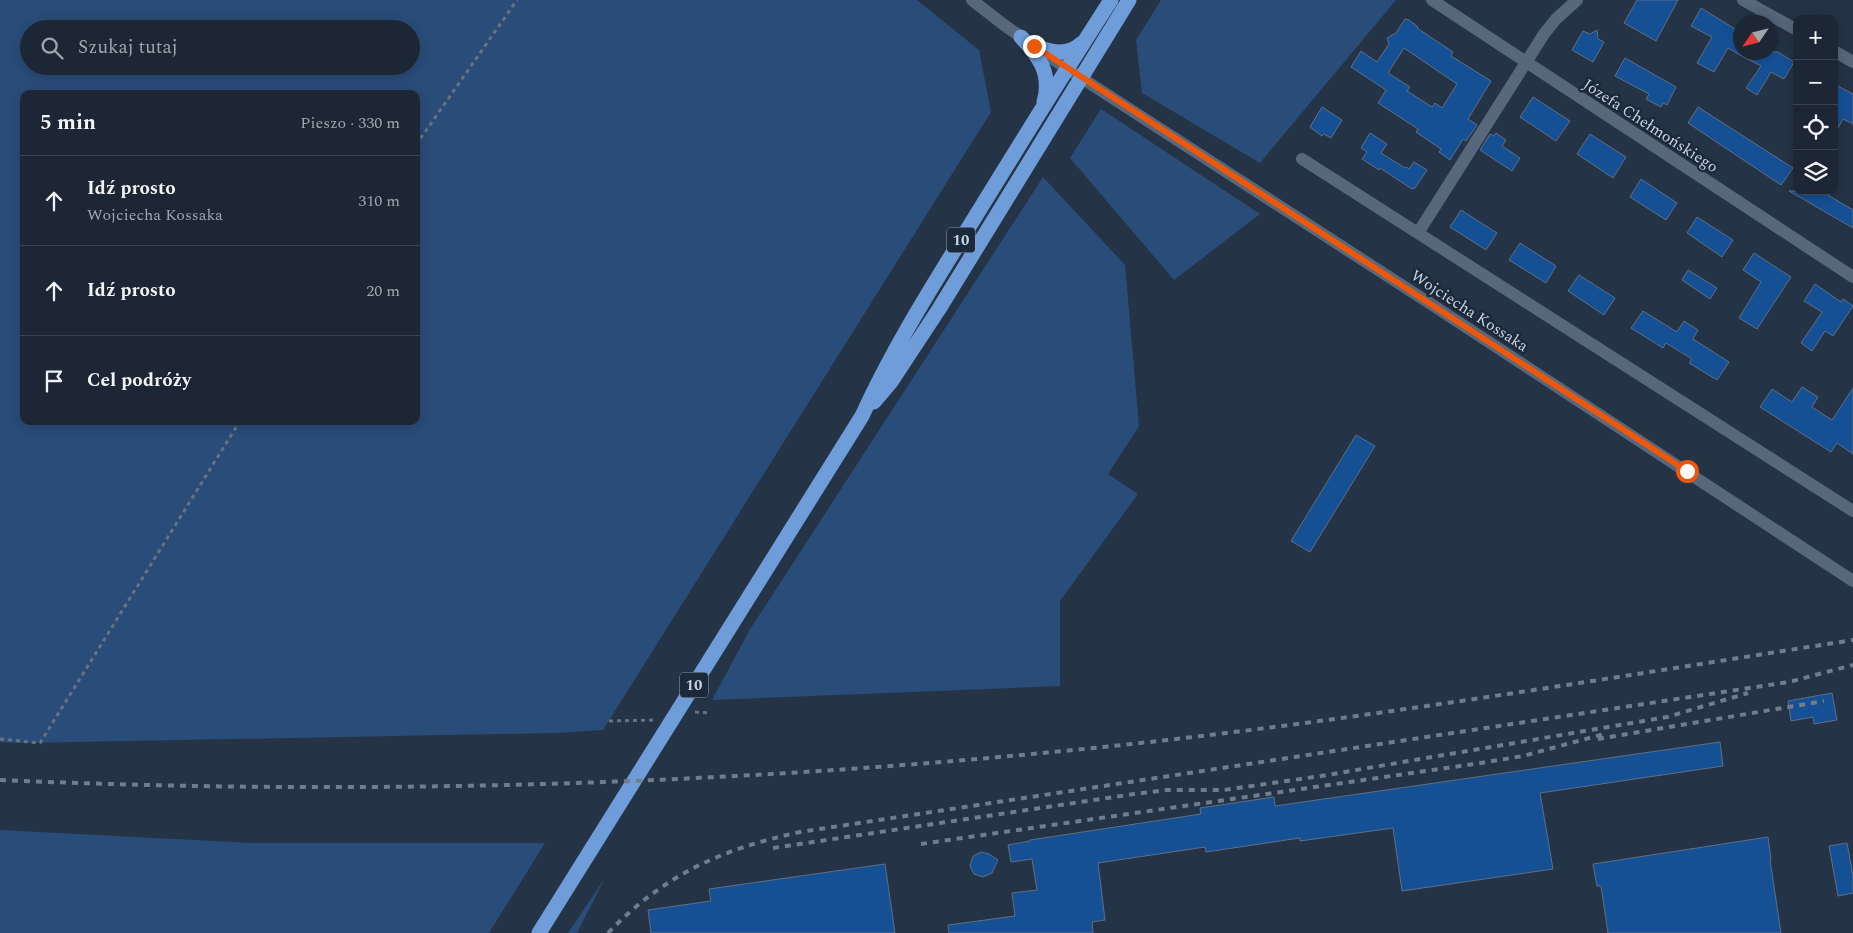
<!DOCTYPE html>
<html lang="pl">
<head>
<meta charset="utf-8">
<style>
  :root { --surface:#1c2634; --page:#252e3c; --text:#f1f3f6; --muted:#a0a5ac; --line:#3a434f }
  body { margin:0; font-family:Spectral,serif; background:var(--page); color:var(--text) }
  .controls { position:absolute; right:15px; top:15px; display:grid; overflow:hidden; border-radius:10px; box-shadow:0 2px 12px #0003 }
  .controls button { width:45px; height:45px; display:grid; place-items:center; padding:0; border:0; border-bottom:1px solid var(--line); background:var(--surface); color:var(--text); font:25px sans-serif }
  .compass { position:absolute; left:1733px; top:15px; width:45px; height:45px; border-radius:50%; background:var(--surface); box-shadow:0 2px 12px #0003; rotate:235deg }
  .stop { position:absolute; width:15px; height:15px; margin:-11px; border:4px solid #ea580c; border-radius:50%; background:#fff }
  .stop.end { background:#ea580c; border-color:#fff; box-shadow:0 1px 5px #0008 }
  .list { margin:0; padding:0; list-style:none }
  h2 { display:flex; justify-content:space-between; align-items:center; height:65px; margin:0; padding:0 20px; font-size:21px }
  h2 small { font-size:16px; font-weight:400; color:var(--muted) }
  .list li { display:grid; grid-template-columns:32px 1fr auto; gap:15px; align-items:center; box-sizing:border-box; height:90px; padding:0 20px; border-top:1px solid var(--line) }
  .list b { display:block; font-size:19px; white-space:nowrap }
  .list p { margin:0; font-size:16px; white-space:nowrap; color:var(--muted) }
  .list em { font-size:16px; font-style:normal; color:var(--muted) }
  .icon { flex:none; width:28px; height:28px; fill:none; stroke:currentColor; stroke-width:2; stroke-linecap:round; stroke-linejoin:round }
  .map { position:relative; flex:none; width:1853px; height:933px; overflow:hidden }
  .search { position:absolute; background:var(--surface); box-shadow:0 2px 12px #0003; left:20px; top:20px; width:400px; height:55px; display:flex; align-items:center; gap:12px; box-sizing:border-box; padding:0 18px; border-radius:28px; color:var(--muted); font-size:19px }
  .panel { position:absolute; background:var(--surface); box-shadow:0 2px 12px #0003; left:20px; top:90px; width:400px; height:335px; border-radius:10px }
  .map>svg:first-child { display:block }
  .green { fill:#2a4c79; fill-rule:evenodd }
  .building { fill:#165094; stroke:#5f6f85; fill-rule:evenodd }
  .lines { fill:none; stroke-linecap:round; stroke-linejoin:round }
  .path { stroke:#667383; stroke-width:3; stroke-dasharray:4 4; stroke-linecap:butt }
  .minor { stroke:#57677c; stroke-width:12 }
  .highway { stroke:#6e9dda; stroke-width:15 }
  .rail { stroke:#717d8d; stroke-width:4; stroke-dasharray:6 6; stroke-linecap:butt }
  .route { stroke:#ea580c; stroke-width:6 }
  .labels { text-anchor:middle; stroke-width:5; stroke-linejoin:round; paint-order:stroke }
  .shield { fill:#1b293b; stroke:#95a0ae; stroke-width:1 }
  .shield-label { font-size:15px; font-weight:bold; fill:#c9d3df }
  .street-label { font-size:16px; fill:#c9d3df; stroke:#1b293b }
</style>
</head>
<body>
<div class="map">
<svg width="1853" height="933" viewBox="0 0 1853 933">
  <rect width="100%" height="100%" fill="#253346"/>
  <path class="green" d="M0,0H917L979,50L991,112L603,730L556,733L22,743L0,742ZM29,29H411V66H29ZM24,94H416V421H24Z
    M1161,0H1396L1260,163L1142,93L1136,40Z
    M1101,109L1260,214L1174,280L1070,158Z
    M1043,177L1125,265L1139,426L1108,474L1138,494L1060,601V686L712,700L749,631Z
    M0,830L252,843H545L489,933H0Z
    M605,878L577,933H568Z"/>
  <path class="building" d="M1637,0H1678L1656,41L1624,23Z
    M1701,8L1740,32V52H1778L1794,62L1784,79L1771,72L1757,95L1746,88L1761,66L1740,55L1728,48L1714,72L1697,63L1712,37L1691,26Z
    M1405,19L1409,20L1418,27L1417,28L1453,52L1451,56L1491,81L1468,119L1477,125L1466,141L1463,139L1450,160L1439,152L1441,149L1416,132L1418,129L1378,103L1386,90L1351,67L1361,51L1377,62L1389,44L1387,38L1396,33ZM1404,48L1457,84L1442,108L1435,103L1432,107L1407,91L1410,87L1388,73Z
    M1597,30L1598,39L1604,42L1593,62L1572,50L1583,31L1590,34Z
    M1625,58L1676,87L1667,105L1663,103L1661,107L1646,99L1649,94L1615,76Z
    M1834,84L1853,94V124L1843,119L1834,135Z
    M1533,97L1570,121L1556,141L1520,117Z
    M1322,107L1342,120L1331,138L1324,134L1322,136L1310,127Z
    M1698,107L1793,168L1781,185L1688,123Z
    M1370,133L1387,144L1381,153L1405,168L1406,167L1409,169L1414,162L1427,170L1415,188L1412,189L1380,168L1379,170L1362,159L1367,152L1361,148Z
    M1496,133L1506,140L1502,146L1520,158L1512,171L1480,150L1490,134L1494,136Z
    M1590,134L1626,157L1613,178L1577,154Z
    M1641,179L1677,203L1666,220L1630,197Z
    M1789,191H1821L1853,210V228Z
    M1461,210L1497,233L1486,250L1450,227Z
    M1697,217L1733,240L1722,257L1687,233Z
    M1520,243L1556,266L1546,283L1509,260Z
    M1754,253L1791,277L1757,329L1739,318L1761,282L1743,270Z
    M1688,270L1717,288L1710,299L1682,280Z
    M1579,275L1615,298L1604,315L1568,291Z
    M1815,284L1841,302L1843,299L1853,306L1833,336L1825,331L1812,351L1801,343L1822,312L1804,301Z
    M1643,311L1677,332L1684,321L1698,330L1693,339L1729,362L1717,380L1689,363L1692,359L1666,343L1663,348L1631,328Z
    M1802,387L1818,397L1812,407L1832,420L1853,388V454L1837,443L1831,452L1760,407L1772,389L1792,402Z
    M1356,435L1375,446L1310,552L1291,541Z
    M1832,693L1837,720L1814,724L1813,717L1791,721L1788,701Z
    M1720,742L1723,766L1540,793L1553,869L1402,891L1393,828L1300,841V838L1206,852L1205,847L1098,863L1105,920L1092,922L1093,933H949L948,925L1015,916L1012,893L1037,890L1032,859L1011,862L1008,845L1030,841V840L1201,814L1200,808L1274,797L1275,806Z
    M1768,837L1771,859L1770,860L1781,933H1608L1601,886H1597L1593,864Z
    M1847,843L1853,875V893L1838,896L1829,846Z
    M981,852L989,854L998,860L992,873L983,877L974,874L970,866L973,856Z
    M885,864L895,933H651L648,910L711,901L709,889Z"/>
  <g class="lines">
    <path class="path" d="M416,145L517,0
      M695,712L710,713
      M609,721L655,720
      M0,739L40,743L240,421"/>
    <path class="minor" d="M972,0L1004,25L1063,66L1437,308L1853,581
      M1432,0L1853,277
      M1743,0L1797,30
      M1834,51L1853,62
      M1302,159L1853,511
      M1418,233L1544,34L1556,19L1577,0"/>
    <path class="highway" d="M1021,37C1039,56 1052,74 1044,102
      M1034,45C1050,53 1068,56 1082,43
      M874,402L891,382L939,309L1129,0
      M539,933L862,416C893,348 933,285 972,222C1018,147 1064,73 1111,0"/>
    <path class="rail" d="M1598,739L1824,701
      M0,780C368,796 736,785 1103,747C1354,721 1603,679 1853,640
      M921,844L1481,763L1523,756L1604,734
      M773,848L1134,794L1167,790H1224L1321,776L1667,717L1748,693
      M608,933C665,874 722,849 800,832L1789,682L1853,665"/>
  </g>
  <g class="lines">
    <path class="route" d="M1034,46L1687,471"/>
  </g>
  <g class="labels">
    <g class="shield">
      <rect x="947" y="227.5" width="28" height="25" rx="4"/>
      <rect x="680" y="672.5" width="28" height="25" rx="4"/>
    </g>
    <g class="shield-label">
      <text x="961" y="245">10</text>
      <text x="694" y="690">10</text>
    </g>
    <g class="street-label">
      <text transform="translate(1651 125) rotate(33)" y="6">Józefa Chełmońskiego</text>
      <text transform="translate(1470 310) rotate(33)" y="6">Wojciecha Kossaka</text>
    </g>
  </g>
</svg>
<div class="controls">
<button>+</button>
<button>−</button>
<button><svg class="icon" aria-label="locate" viewBox="0 0 24 24"><circle cx="12" cy="12" r="6"/><path d="M12 2v4M12 18v4M2 12h4M18 12h4"/></svg></button>
<button><svg class="icon" aria-label="layers" viewBox="0 0 24 24"><path d="M12 4l9 5-9 5-9-5zM3 14l9 5 9-5"/></svg></button>
</div>
<svg class="compass" viewBox="-18 -18 36 36"><path d="M0-13l5 13h-10z" fill="#e53935"/><path d="M0 13l5-13h-10z" fill="#a0a5ac"/></svg>
<div class="stop" style="left:1687px;top:471px"></div>
<div class="stop end" style="left:1034px;top:46px"></div>
<div class="search"><svg class="icon" aria-label="search" viewBox="0 0 24 24"><circle cx="10" cy="10" r="6"/><path d="M15 15l6 6"/></svg>Szukaj tutaj</div>
<section class="panel">
<h2>5 min<small>Pieszo · 330 m</small></h2>
<ul class="list">
<li><svg class="icon" aria-label="ahead" viewBox="0 0 24 24"><path d="M12 20V5M6 11l6-6 6 6"/></svg><div><b>Idź prosto</b><p>Wojciecha Kossaka</p></div><em>310 m</em></li>
<li><svg class="icon" aria-label="ahead" viewBox="0 0 24 24"><path d="M12 20V5M6 11l6-6 6 6"/></svg><div><b>Idź prosto</b></div><em>20 m</em></li>
<li><svg class="icon" aria-label="arrive" viewBox="0 0 24 24"><path d="M6 21V4h12l-3 4 3 4H6"/></svg><div><b>Cel podróży</b></div></li>
</ul>
</section>
</div>
</body>
</html>
